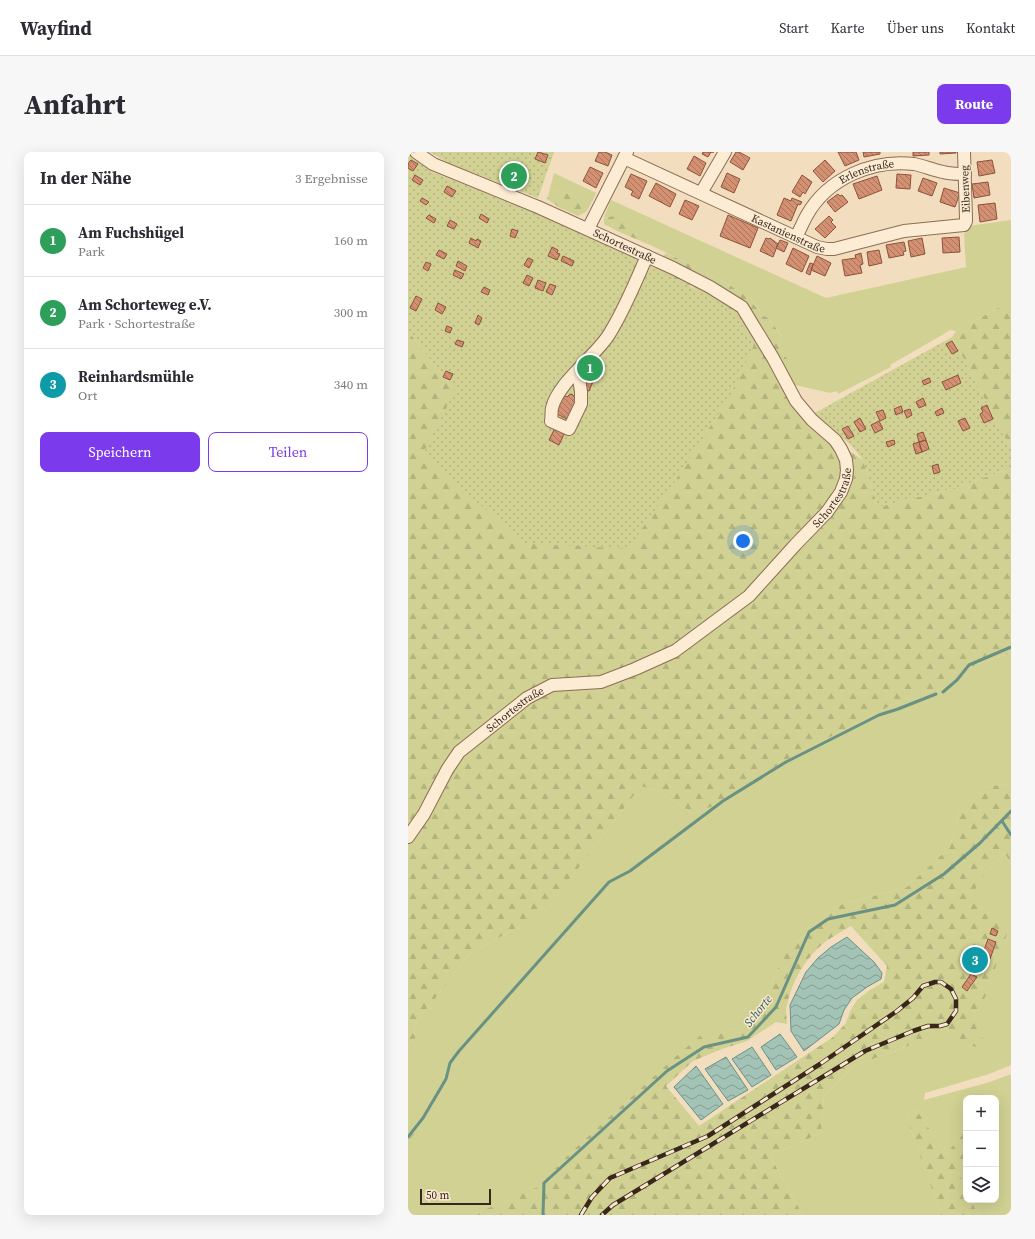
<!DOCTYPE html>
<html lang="de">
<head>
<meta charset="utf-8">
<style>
  :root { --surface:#fff; --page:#f7f7f7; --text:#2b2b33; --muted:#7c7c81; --line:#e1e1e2; --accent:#7c3aed }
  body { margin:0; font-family:"Source Serif 4",serif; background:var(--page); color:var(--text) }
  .controls { position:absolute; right:12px; bottom:12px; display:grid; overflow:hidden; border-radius:8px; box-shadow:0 4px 16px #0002 }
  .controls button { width:36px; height:36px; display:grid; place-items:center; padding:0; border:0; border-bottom:1px solid var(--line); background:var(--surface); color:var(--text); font:20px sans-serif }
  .scale { position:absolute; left:12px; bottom:10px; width:71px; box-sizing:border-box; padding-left:4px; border:2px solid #3a271c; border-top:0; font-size:11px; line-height:14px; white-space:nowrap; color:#3a271c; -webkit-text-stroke:3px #f8e8cf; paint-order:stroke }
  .you { position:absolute; left:335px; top:389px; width:14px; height:14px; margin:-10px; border:3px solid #fff; border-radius:50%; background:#1a73e8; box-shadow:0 0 0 6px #1a73e833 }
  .badge { display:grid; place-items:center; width:26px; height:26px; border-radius:50%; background:var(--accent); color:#fff; font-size:13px; font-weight:700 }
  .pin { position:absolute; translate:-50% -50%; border:2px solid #fff; box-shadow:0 1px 4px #0006 }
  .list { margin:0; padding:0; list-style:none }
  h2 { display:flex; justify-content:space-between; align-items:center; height:52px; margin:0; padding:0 16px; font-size:17px }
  h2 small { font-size:13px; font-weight:400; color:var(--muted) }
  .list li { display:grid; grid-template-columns:26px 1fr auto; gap:12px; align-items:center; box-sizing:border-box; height:72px; padding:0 16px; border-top:1px solid var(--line) }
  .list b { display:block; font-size:15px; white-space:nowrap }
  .list p { margin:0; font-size:13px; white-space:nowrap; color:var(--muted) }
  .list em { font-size:13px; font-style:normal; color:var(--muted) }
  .actions { display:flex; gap:8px; padding:12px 16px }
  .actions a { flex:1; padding:9px 0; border:1px solid var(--accent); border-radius:8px; text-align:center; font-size:14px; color:var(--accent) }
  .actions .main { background:var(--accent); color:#fff }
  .icon { flex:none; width:22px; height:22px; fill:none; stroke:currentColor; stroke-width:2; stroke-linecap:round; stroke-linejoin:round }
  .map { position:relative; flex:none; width:603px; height:1063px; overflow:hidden; border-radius:8px }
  header { display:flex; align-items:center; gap:24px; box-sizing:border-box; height:56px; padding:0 20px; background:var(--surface); border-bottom:1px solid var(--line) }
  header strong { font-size:19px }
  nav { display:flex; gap:22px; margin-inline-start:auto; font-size:14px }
  .intro { display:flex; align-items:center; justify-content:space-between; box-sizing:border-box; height:96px; padding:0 24px }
  h1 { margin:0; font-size:28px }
  .button { padding:10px 18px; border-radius:8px; background:var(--accent); color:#fff; font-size:14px; font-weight:700 }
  main { display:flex; gap:24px; padding:0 24px }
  aside { flex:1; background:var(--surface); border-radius:8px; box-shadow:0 4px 16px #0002 }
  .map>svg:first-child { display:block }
  .grass { fill:#d0d192 }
  .forest { fill:url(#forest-firs); fill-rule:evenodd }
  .garden { fill:url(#garden-dots) }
  .water { fill:url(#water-waves); stroke:#699284 }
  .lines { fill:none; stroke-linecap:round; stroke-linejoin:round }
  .stream { stroke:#699284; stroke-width:3 }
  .building { fill:url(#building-back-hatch); stroke:#8e5239 }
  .minor-casing { stroke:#8c6d56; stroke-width:14 }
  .minor { stroke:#fcecd3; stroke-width:12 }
  .rail-casing { stroke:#3a271c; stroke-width:4.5 }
  .rail { stroke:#f8e8cf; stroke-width:3; stroke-dasharray:9; stroke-linecap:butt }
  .labels { text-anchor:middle; stroke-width:3; stroke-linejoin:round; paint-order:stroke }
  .street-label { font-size:11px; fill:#3a271c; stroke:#f8e8cf }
  .water-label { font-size:12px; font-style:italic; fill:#295c53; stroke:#f8e8cf }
</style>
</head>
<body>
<header>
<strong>Wayfind</strong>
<nav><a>Start</a><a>Karte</a><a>Über uns</a><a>Kontakt</a></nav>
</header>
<div class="intro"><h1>Anfahrt</h1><a class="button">Route</a></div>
<main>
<aside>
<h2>In der Nähe<small>3 Ergebnisse</small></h2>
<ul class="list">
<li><span class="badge" style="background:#2e9e5b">1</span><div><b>Am Fuchshügel</b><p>Park</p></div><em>160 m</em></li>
<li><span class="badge" style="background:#2e9e5b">2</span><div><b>Am Schorteweg e.V.</b><p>Park · Schortestraße</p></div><em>300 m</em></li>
<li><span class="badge" style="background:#0f9aa8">3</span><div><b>Reinhardsmühle</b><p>Ort</p></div><em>340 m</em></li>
</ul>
<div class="actions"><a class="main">Speichern</a><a>Teilen</a></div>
</aside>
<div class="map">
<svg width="603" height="1063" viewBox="0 0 603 1063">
  <defs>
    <pattern id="forest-firs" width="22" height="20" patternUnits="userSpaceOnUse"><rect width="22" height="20" fill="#d0d192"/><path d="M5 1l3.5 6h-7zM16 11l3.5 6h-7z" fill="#b3b37d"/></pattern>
    <pattern id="garden-dots" width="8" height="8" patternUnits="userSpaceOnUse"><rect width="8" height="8" fill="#d0d192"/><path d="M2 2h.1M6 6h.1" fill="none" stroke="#b3b37d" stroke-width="1.8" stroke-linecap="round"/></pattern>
    <pattern id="water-waves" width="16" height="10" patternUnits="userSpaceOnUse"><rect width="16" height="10" fill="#a3c3b6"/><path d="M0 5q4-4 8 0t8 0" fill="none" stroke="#869e93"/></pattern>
    <pattern id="building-back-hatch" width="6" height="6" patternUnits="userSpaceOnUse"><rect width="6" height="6" fill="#d39072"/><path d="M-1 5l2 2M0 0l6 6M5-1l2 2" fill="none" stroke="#ac765d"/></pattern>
  </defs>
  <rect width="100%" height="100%" fill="#f2debf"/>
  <path class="grass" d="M146,21L188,41L184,50L163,42L142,37Z
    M203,48L418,146L558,115L556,82L561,74L603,68V149L548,179L542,178L534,183L482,213L483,215L430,242L429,239L422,241L387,233L382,230L376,214L379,207L370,194L374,184L361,166L356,164L346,152L326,136L291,116L242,93L244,92L235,80L221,74L216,67L196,65Z
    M603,501V631L572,636L551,661L542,695L499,735L428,754L375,803L354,857L331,877L298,880L268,904L160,1003L130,1036L64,1063H0V896L7,886L6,874L61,802L136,761L233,634L251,640L284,661L306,654L375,610L465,562L511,541L533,538L563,515Z
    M597,701L603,713V913L581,922L517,941L516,948L582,930L603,922V1063H570L563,1048H588V946H558V978L538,1002L508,957L500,960L499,967L533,1063H395L362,1004L413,981L416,944L446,914L535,881L558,892L568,895L575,885L566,874L600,779L595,770L560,747L578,720Z
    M558,1005V1037L550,1019Z"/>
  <path class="forest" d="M142,37L163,42L184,50L178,60L170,64L152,56L139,47Z
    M209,63L216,67L221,74L235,80L244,87V92L242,93L209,79L196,72V65L198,66Z
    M258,101L291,116L326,136L339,145L356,164L361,166L374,185L370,194L379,207V211L376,214L357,197L396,268L455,308L470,355L547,336L603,316V501L563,515L533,538L511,541L465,562L375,610L306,654L284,661L251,640L233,634L136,761L61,802L6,874L7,886L0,896V179L47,239L299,147L284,134L259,129L246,118L248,112Z
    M603,149V297L544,185L548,179Z
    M603,631V713L597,701L578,720L561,747L595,770L600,779L567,874L575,885L573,892L568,895L558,892L535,881L446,914L416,944L413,981L362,1004L395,1063H64L130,1035L160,1003L268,904L298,879L331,877L354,857L375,803L428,754L499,735L542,695L551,661L572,636ZM443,774L479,814L476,830L462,838L449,848L442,859L438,871L425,885L291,974L258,934L285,909L314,897L339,889L368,870L379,872C379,866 377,859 379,853C384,829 397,806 417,790C425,784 435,779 443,774Z
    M508,957L538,1002L558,978V1005L550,1019L558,1037V1048H563L570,1063H533L499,967L500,960Z
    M11,967H14V972L0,990V982Z"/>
  <path class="garden" d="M22,0H146L130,46L42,12Z
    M0,2L24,20L127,60L188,86L306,147L326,160L346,193L322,244L265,332L220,397L116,391L61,343L16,300L47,239L0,179Z
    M544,185L603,297V316L547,336L470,355L455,308L442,292L405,262Z"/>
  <path class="water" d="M439,785L466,810L474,821L473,827L459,835L444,846L436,858L431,872L396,899L383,879L382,853L398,820L410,806L423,795Z
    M372,882L389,905L368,918L353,895Z
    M344,895L363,923L344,935L324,907Z
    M318,905L340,938L320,949L297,917Z
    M288,914L315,952L293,968L266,935Z"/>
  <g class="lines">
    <path class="stream" d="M535,540L549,528L561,513L603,495
      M594,669L603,683
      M0,985L15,966L38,927L42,911L51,899L201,730L222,719L315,649L378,610L471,563L490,557L528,542
      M135,1063L136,1031L259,919L296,895L340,885L368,855L401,780L420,767L487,753L536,722L572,691L603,659"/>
  </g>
  <path class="building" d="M130,0L140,3L137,11L127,7Z
    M191,0H197L204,3L200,14L187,9Z
    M295,0H306H303L300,5L294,2Z
    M328,0H331L342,6L335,18L322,10Z
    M430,0H448L451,8L437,14Z
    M455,0H472V2L456,5Z
    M505,0H521V3L505,4Z
    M532,0H548V1L532,2Z
    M286,4L298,11L292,24L279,17Z
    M3,8L10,12L5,19L0,16V12Z
    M417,8L427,19L415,30L405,19Z
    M584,8L587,21L571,24L569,10Z
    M182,15L195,21L188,36L175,29Z
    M319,21L332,27L326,41L313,35Z
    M223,22L239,29L231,47L223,43L225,39L217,35Z
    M489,22L503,23L502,37L488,36Z
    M7,23L15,28L12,33L4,28Z
    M394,23L404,30L397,42L395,40L392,45L384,40Z
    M469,24L474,38L451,47L445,32Z
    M515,26L529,31L524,44L510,39Z
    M580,30L582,43L566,46L564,32Z
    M248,31L268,42L262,55L241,44Z
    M39,34L48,39L44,45L36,40Z
    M536,36L552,41L547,55L532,50Z
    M430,42L432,44L434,43L440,50L427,60L419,50Z
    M14,46L21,50L18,53L12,49Z
    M376,46L383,49L384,46L394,50L392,53L390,52L383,69L369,63Z
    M277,48L291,54L284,68L271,62Z
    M587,51L589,67L572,70L570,53Z
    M73,62L81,67L79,71L71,66Z
    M21,63L28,67L26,71L18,66Z
    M320,63L350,76L342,96L312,84Z
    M421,64L425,68L423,70L428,75L417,86L407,77Z
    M42,68L49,72L46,77L39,74Z
    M104,77L110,79L107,86L102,84Z
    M551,85L552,100L535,101L534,86Z
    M63,86L68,89L69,87L73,89L70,96L61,91Z
    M358,86L361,87L362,86L370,92L365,105L352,99Z
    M514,86L517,102L503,105L500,89Z
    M372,88L380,91L376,100L368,96Z
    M496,90L498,99L495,100L496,103L481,106L478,93Z
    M144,95L150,98L149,101L152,102L149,108L140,104Z
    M385,96L401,104L394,120L378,112Z
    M31,98L39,102L36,107L28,103Z
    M471,98L474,111L461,114L459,100Z
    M453,101L455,112L452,113L454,121L437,124L434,108L448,106L447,103Z
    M155,104L166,109L164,114L153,109Z
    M409,104L423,111L417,124L403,118Z
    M120,106L125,108L121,116L116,113Z
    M50,109L59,114L57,119L48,114Z
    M18,110L23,112L20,119L15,116Z
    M402,111L405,112L402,123L398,121Z
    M47,118L56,122L53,127L45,123Z
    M119,123L125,126L121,134L115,131Z
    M130,128L138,131L135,139L127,136Z
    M142,132L148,134L144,143L138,140Z
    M76,135L82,138L80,143L73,140Z
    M8,144L14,147L8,159L2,156Z
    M30,151L38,155L34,162L27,158Z
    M70,163L74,166L71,173L67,171Z
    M39,174L44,176L42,181L37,179Z
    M49,188L56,190L54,195L47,192Z
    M544,189L550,199L544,202L538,192Z
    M38,219L45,222L42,228L35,225Z
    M180,222L187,225L181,239L174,236Z
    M550,223L553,231L538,238L534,230Z
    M521,226L523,230L516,233L514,229Z
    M164,242L167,246L166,248L169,249L161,268L147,261L152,246L155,247L156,243L159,245L161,243Z
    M515,246L518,253L511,256L508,250Z
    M579,253L585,267L576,271L572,262L575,260L573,256Z
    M493,254L495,260L488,263L486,257Z
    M534,256L536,261L529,264L527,260Z
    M502,257L504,263L499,266L496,259Z
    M475,258L478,266L472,269L468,260Z
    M452,266L458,277L452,280L446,270Z
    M557,266L562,276L555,279L550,269Z
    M471,269L475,277L467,281L463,273Z
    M440,274L446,284L440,287L434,277Z
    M147,276L157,280L151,293L141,288Z
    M515,280L518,288L511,290L509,282Z
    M486,288L487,292L480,295L478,290Z
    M518,288L521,297L514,300L511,290Z
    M511,290L514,300L508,302L505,292Z
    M530,312L532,320L526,322L524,314Z
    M584,776L590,779L588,784L582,782Z
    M580,787L588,790L582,807L574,804Z
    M563,822L569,825L559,839L554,835Z"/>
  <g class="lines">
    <defs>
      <g id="minor">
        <path id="s1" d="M216,6L409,95L419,97H426L496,79L556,73L558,69V66L556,0"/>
        <path d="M293,41L317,0"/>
        <path d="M180,77L219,0"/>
        <path id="s2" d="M388,85C392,78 395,70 399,63C420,26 465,7 506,12C516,14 525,18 535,20C542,22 549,22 557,22"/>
        <path d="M170,218L173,240V252L161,277L143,269C144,265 143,260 144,256C150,231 186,205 200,184C216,159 227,131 239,104"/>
        <path id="s3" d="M0,685L16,662L39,618L51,600L119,546L144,533L193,530L227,517L267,499L341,444L388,392L419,360L433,340L438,327L439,318L438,308L433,297L427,288L404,268L388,249L365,206L334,155L302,135L265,116L130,55L25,12L8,0"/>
      </g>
    </defs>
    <use href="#minor" class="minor-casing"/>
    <use href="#minor" class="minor"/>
    <defs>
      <path id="rail" d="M173,1063L184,1045L202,1026L300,984L412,912L489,859L505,846L515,834L527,830H533L543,837L548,847V859L539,872L532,874H520L505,879L457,899L205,1053L194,1063"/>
    </defs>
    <use href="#rail" class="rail-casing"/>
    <use href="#rail" class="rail"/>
  </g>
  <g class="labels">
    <g class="street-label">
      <text dy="4" stroke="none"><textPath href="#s2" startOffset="101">Erlenstraße</textPath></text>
      <text transform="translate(557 37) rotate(-92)" y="4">Eibenweg</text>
      <text dy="4" stroke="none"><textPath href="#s1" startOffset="181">Kastanienstraße</textPath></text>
      <text transform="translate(217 94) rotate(25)" y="4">Schortestraße</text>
      <text dy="4" stroke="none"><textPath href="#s3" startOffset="566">Schortestraße</textPath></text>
      <text dy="4" stroke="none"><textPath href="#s3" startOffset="170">Schortestraße</textPath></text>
    </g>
    <g class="water-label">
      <text transform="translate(350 859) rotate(-51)" y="4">Schorte</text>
    </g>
  </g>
</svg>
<div class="controls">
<button>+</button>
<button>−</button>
<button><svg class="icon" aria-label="layers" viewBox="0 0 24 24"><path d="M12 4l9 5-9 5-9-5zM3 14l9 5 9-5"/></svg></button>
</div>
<div class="scale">50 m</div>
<div class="you"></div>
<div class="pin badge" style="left:182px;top:216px;background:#2e9e5b">1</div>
<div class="pin badge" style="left:106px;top:24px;background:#2e9e5b">2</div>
<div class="pin badge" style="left:567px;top:808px;background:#0f9aa8">3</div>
</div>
</main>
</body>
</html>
